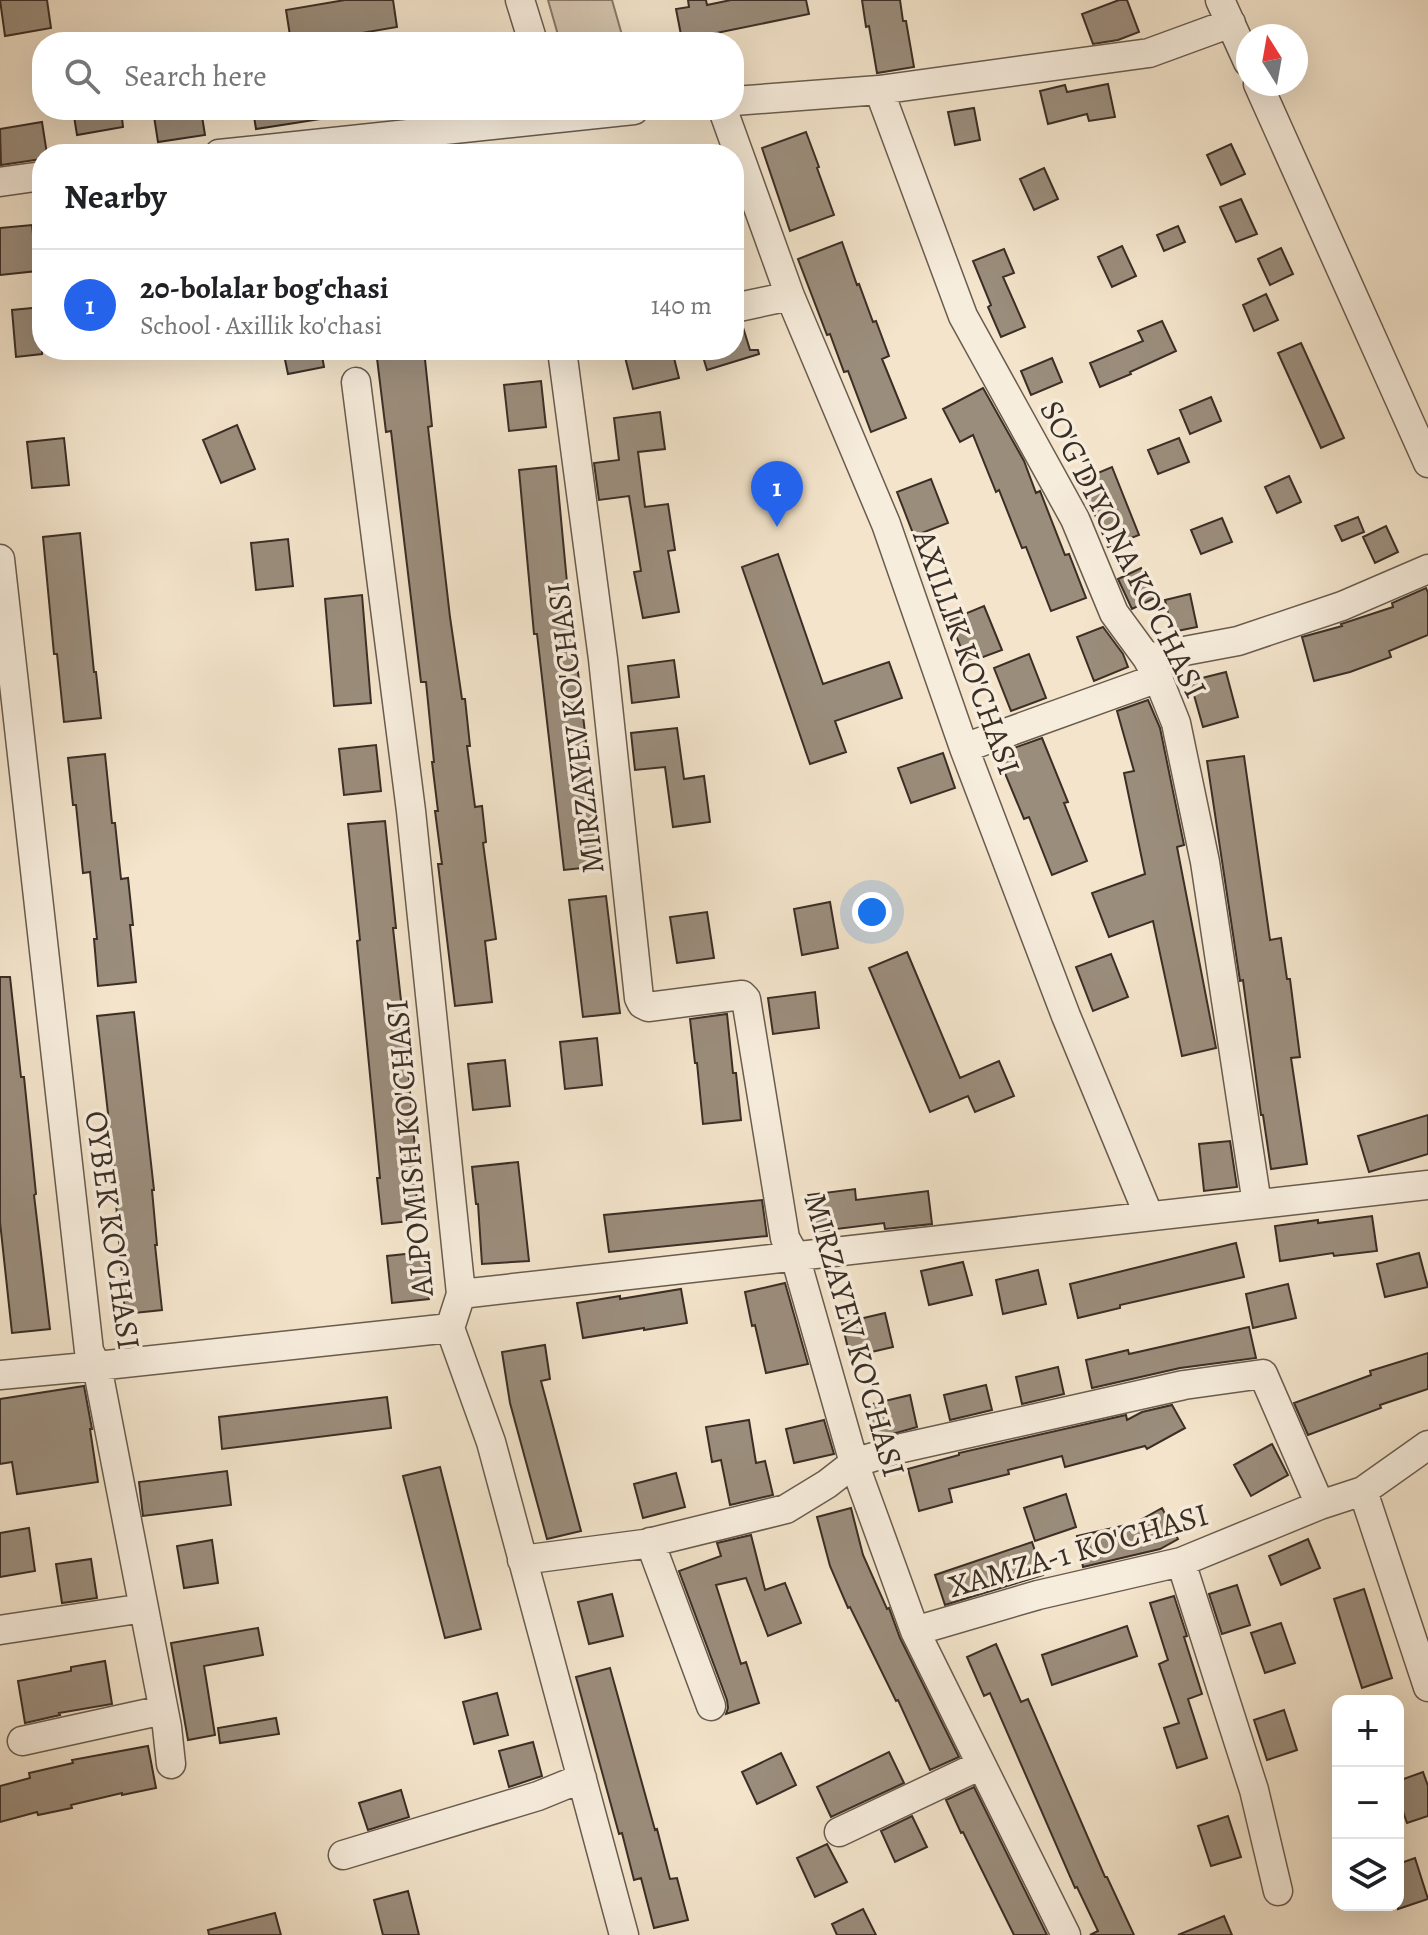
<!DOCTYPE html>
<html lang="en">
<head>
<meta charset="utf-8">
<style>
  :root { --surface:#fff; --page:#f6f6f6; --text:#202124; --muted:#757577; --line:#e0e0e0; --accent:#2563eb }
  body { margin:0; font-family:Alegreya,serif; background:var(--page); color:var(--text) }
  .controls { position:absolute; right:24px; bottom:24px; display:grid; overflow:hidden; border-radius:16px; box-shadow:0 8px 32px #0002 }
  .controls button { width:72px; height:72px; display:grid; place-items:center; padding:0; border:0; border-bottom:2px solid var(--line); background:var(--surface); color:var(--text); font:40px sans-serif }
  .compass { position:absolute; left:1236px; top:24px; width:72px; height:72px; border-radius:50%; background:var(--surface); box-shadow:0 8px 32px #0002; rotate:349deg }
  .you { position:absolute; left:872px; top:912px; width:28px; height:28px; margin:-20px; border:6px solid #fff; border-radius:50%; background:#1a73e8; box-shadow:0 0 0 12px #1a73e833 }
  .badge { display:grid; place-items:center; width:52px; height:52px; border-radius:50%; background:var(--accent); color:#fff; font-size:26px; font-weight:700 }
  .pin { position:absolute; translate:-50% -66px; filter:drop-shadow(0 2px 4px #0008) }
  .pin::after { content:''; position:absolute; top:42px; width:28px; height:24px; background:inherit; clip-path:polygon(0 0,100% 0,50% 100%) }
  .list { margin:0; padding:0; list-style:none }
  h2 { display:flex; justify-content:space-between; align-items:center; height:104px; margin:0; padding:0 32px; font-size:34px }
  h2 small { font-size:26px; font-weight:400; color:var(--muted) }
  .list li { display:grid; grid-template-columns:52px 1fr auto; gap:24px; align-items:center; box-sizing:border-box; height:112px; padding:0 32px; border-top:2px solid var(--line) }
  .list b { display:block; font-size:30px; white-space:nowrap }
  .list p { margin:0; font-size:26px; white-space:nowrap; color:var(--muted) }
  .list em { font-size:26px; font-style:normal; color:var(--muted) }
  .icon { flex:none; width:44px; height:44px; fill:none; stroke:currentColor; stroke-width:2; stroke-linecap:round; stroke-linejoin:round }
  .map { position:relative; flex:none; width:1428px; height:1935px; overflow:hidden }
  .search { position:absolute; background:var(--surface); box-shadow:0 8px 32px #0002; left:32px; top:32px; width:712px; height:88px; display:flex; align-items:center; gap:20px; box-sizing:border-box; padding:0 28px; border-radius:32px; color:var(--muted); font-size:30px }
  .panel { position:absolute; background:var(--surface); box-shadow:0 8px 32px #0002; left:32px; top:144px; width:712px; height:216px; border-radius:32px }
  .map>svg:first-child { display:block }
  .green { fill:#d4c5af; stroke:#887a6a; stroke-width:2 }
  .building { fill:#9b8d7c; stroke:#3b2e26; stroke-width:2 }
  .lines { fill:none; stroke-linecap:round; stroke-linejoin:round }
  .minor-casing { stroke:#695c4f; stroke-width:31 }
  .minor { stroke:#f7eddd; stroke-width:28 }
  .labels { text-anchor:middle; stroke-width:7; stroke-linejoin:round; paint-order:stroke }
  .street-label { font-size:32px; fill:#3b2e26; stroke:#f7eddd }
</style>
</head>
<body>
<div class="map">
<svg width="1428" height="1935" viewBox="0 0 1428 1935">
  <rect width="100%" height="100%" fill="#f3e4cb"/>
  <filter id="stains"><feTurbulence type="fractalNoise" baseFrequency=".0025" numOctaves="4"/><feColorMatrix values="0 0 0 0 .2 0 0 0 0 .09 0 0 0 0 .02 0 0 0 .5 -.17"/></filter>
  <radialGradient id="worn" r=".72"><stop offset=".6" stop-color="#630" stop-opacity="0"/><stop offset="1" stop-color="#630" stop-opacity=".3"/></radialGradient>
  <path class="green" d="M548,0H612L624,42H560Z"/>
  <path class="building" d="M0,0H47L51,28L5,36Z
    M345,0H393L397,27L338,37V39L317,42H291L286,10Z
    M688,0H706L707,5L731,0H806L809,14L682,40L676,9L689,7Z
    M862,0H900L903,21H906L914,67L877,73L869,26L866,27Z
    M1119,0H1127L1139,32L1118,40L1093,44L1082,14Z
    M1108,84L1115,117L1089,121L1087,114L1048,124L1040,91L1065,85L1067,92Z
    M974,108L980,140L955,145L948,112Z
    M73,110H121L123,127L77,135Z
    M153,110H201L205,135L158,142Z
    M253,110H321V119L256,129Z
    M42,122L47,154H42V159L1,165L0,129Z
    M806,132L819,167L817,168L834,215L790,231L762,148Z
    M1231,144L1245,174L1221,185L1207,155Z
    M1044,168L1058,199L1034,210L1020,179Z
    M1241,199L1257,234L1236,242L1220,207Z
    M32,225L37,271L0,275V228Z
    M1178,226L1185,242L1164,251L1157,235Z
    M842,242L857,285L859,284L873,322L876,321L889,356L882,359L906,418L871,432L848,371L844,372L830,334L827,335L798,259Z
    M1122,246L1136,276L1112,287L1098,257Z
    M1281,248L1293,274L1270,285L1258,259Z
    M1004,249L1014,273L1003,277L1025,327L1001,337L988,307L991,305L973,261Z
    M1266,294L1278,320L1254,331L1243,305Z
    M42,307V354L16,357L12,310Z
    M1162,321L1176,351L1130,372L1131,374L1100,387L1090,363L1143,341L1138,331Z
    M742,324L750,350H758L759,354L707,370L701,350H734V325Z
    M1301,343L1344,438L1321,448L1278,353Z
    M283,350H321L324,367L288,374Z
    M376,350H424L432,426L428,427L450,617L462,699H465L470,746H467L475,807L482,806L486,842L483,843L496,939L485,941L492,1002L455,1006L438,864H442L435,811H438L432,762H434L426,682H421L391,431L386,432Z
    M638,350H672L679,378L633,389L624,353Z
    M1052,358L1062,382L1031,395L1021,371Z
    M541,381L546,427L509,431L504,385Z
    M983,388L1024,461L1036,493L1040,491L1065,555L1069,554L1086,598L1051,611L1026,547L1022,548L999,490L996,492L973,435L960,442L943,409Z
    M1211,397L1221,421L1190,434L1180,410Z
    M660,412L665,449L638,452L645,507L668,504L675,550L668,551L679,612L643,618L634,572L641,571L629,496L599,500L594,463L619,460L614,418Z
    M237,425L255,469L221,483L203,440Z
    M64,438L69,485L32,488L27,442Z
    M1179,438L1189,462L1158,474L1148,450Z
    M556,466L573,646H575L588,759L590,758L601,866L564,870L537,634H534L519,470Z
    M1112,467L1139,535L1108,547L1081,480Z
    M1289,476L1301,502L1277,513L1265,487Z
    M931,479L948,523L914,536L897,492Z
    M1358,517L1364,532L1342,541L1335,526Z
    M1222,518L1232,542L1201,554L1191,530Z
    M1386,526L1398,552L1375,563L1363,537Z
    M80,533L94,672H96L101,718L64,722L57,654H54L43,537Z
    M288,539L293,586L256,590L251,543Z
    M778,554L823,684L889,662L902,698L835,721L846,752L810,764L742,567Z
    M1141,568L1155,598L1132,609L1118,579Z
    M1426,588L1428,593V635L1389,651L1391,657L1350,672L1314,681L1302,637L1342,626L1341,624L1393,607L1392,603Z
    M1190,594L1197,627L1172,632L1165,600Z
    M362,595L371,703L334,706L325,599Z
    M984,606L1002,650L967,663L950,620Z
    M1103,627L1123,654L1128,667L1094,681L1077,637Z
    M1029,654L1046,698L1011,711L994,668Z
    M674,660L679,697L632,703L628,666Z
    M1226,672L1238,717L1203,727L1190,681Z
    M1148,700L1160,728L1184,845L1177,847L1216,1048L1182,1056L1153,921L1109,937L1092,893L1145,874L1124,773L1134,771L1117,711Z
    M677,728L684,779L704,776L710,822L673,827L665,767L635,770L631,733Z
    M1042,738L1068,802L1064,803L1087,861L1052,875L1029,817L1024,819L997,754Z
    M376,745L381,791L344,795L339,749Z
    M943,753L955,788L911,803L898,768Z
    M105,754L112,823H115L121,879L128,878L133,925H130L136,982L98,986L94,939H97L90,872L83,873L76,805H73L68,758Z
    M1244,756L1270,940L1281,938L1287,979H1290L1300,1057L1291,1058L1307,1164L1271,1169L1263,1115H1261L1243,980L1240,981L1207,761Z
    M385,821L396,928H393L406,1046L416,1160L413,1161L419,1220L382,1224L377,1178H380L357,941L360,940L348,824Z
    M606,896L620,1013L583,1017L569,900Z
    M830,902L838,948L802,955L794,909Z
    M707,912L714,958L677,963L670,917Z
    M907,952L960,1078L999,1061L1014,1096L975,1112L968,1096L930,1112L869,968Z
    M1111,954L1128,997L1093,1011L1076,967Z
    M0,977H10L21,1077H24L36,1194L34,1195L50,1329L12,1333L0,1222Z
    M815,992L819,1028L773,1034L768,998Z
    M134,1012L154,1190H152L157,1245H155L162,1310L125,1314L116,1203L118,1202L97,1016Z
    M727,1014L733,1073H736L741,1120L703,1124L697,1063H695L690,1019Z
    M597,1038L602,1085L565,1089L560,1042Z
    M505,1060L510,1106L473,1110L468,1064Z
    M1428,1115V1154L1369,1172L1358,1136Z
    M1230,1141L1237,1187L1204,1191L1199,1144Z
    M518,1162L529,1261L482,1264L478,1204H476L472,1167Z
    M855,1189L856,1200L928,1191L932,1224L885,1229L884,1223L813,1232L808,1195Z
    M762,1200L767,1236L609,1252L604,1215Z
    M1372,1216L1377,1251L1334,1256L1333,1253L1280,1261L1275,1226L1318,1220V1223Z
    M1236,1243L1244,1277L1120,1305V1308L1078,1318L1070,1284Z
    M424,1252L429,1299L392,1303L387,1256Z
    M1419,1253L1428,1287L1385,1297L1377,1264Z
    M963,1262L972,1295L929,1305L921,1271Z
    M1038,1270L1046,1304L1003,1314L996,1280Z
    M785,1283L808,1364L766,1373L755,1325L752,1326L745,1292Z
    M1288,1284L1296,1318L1253,1328L1246,1294Z
    M681,1289L687,1323L644,1330V1328L583,1338L577,1303L620,1296V1299Z
    M885,1313L893,1347L850,1357L842,1323Z
    M1249,1327L1256,1358L1180,1368L1092,1388L1086,1360L1128,1350L1129,1354Z
    M545,1345L550,1379L541,1381L581,1531L547,1539L510,1403L502,1352Z
    M1428,1353V1389L1380,1405L1381,1408L1308,1435L1294,1403L1371,1375L1370,1371Z
    M1058,1367L1064,1394L1022,1404L1016,1377Z
    M986,1385L992,1410L950,1420L944,1395Z
    M84,1386L92,1429H90L98,1482L17,1494L12,1462L0,1464V1399Z
    M910,1395L917,1427L875,1439L868,1405Z
    M387,1397L391,1428L222,1449L219,1417Z
    M1172,1405L1185,1428L1147,1449L1145,1446L1065,1467L1062,1456L1008,1470L1009,1474L949,1489L952,1502L919,1511L908,1469L959,1455V1453L1126,1415L1127,1420L1142,1412Z
    M749,1420L756,1463L765,1461L773,1495L730,1505L721,1460L712,1462L706,1427Z
    M824,1420L834,1454L794,1463L786,1429Z
    M1272,1444L1288,1475L1251,1496L1234,1465Z
    M440,1467L481,1629L445,1638L403,1476Z
    M227,1471L231,1505L143,1516L139,1482Z
    M676,1473L685,1507L643,1518L634,1484Z
    M1066,1494L1076,1527L1035,1541L1024,1508Z
    M851,1508L863,1555L887,1609L889,1608L900,1638L959,1757L930,1770L898,1700L896,1701L850,1607L848,1608L830,1566L817,1517Z
    M1162,1508L1178,1539L1160,1549L1083,1567L1077,1536L1135,1523Z
    M29,1528L35,1571L0,1577V1533Z
    M751,1535L765,1590L785,1583L801,1623L768,1636L746,1578L716,1585L741,1664L746,1662L759,1703L726,1714L728,1708L727,1700L679,1571L721,1556L717,1543Z
    M1308,1539L1320,1568L1281,1585L1269,1556Z
    M212,1540L218,1583L184,1588L177,1546Z
    M1032,1542L1043,1575L945,1605L935,1575Z
    M91,1559L97,1598L62,1603L56,1564Z
    M1237,1585L1250,1625L1222,1634L1209,1594Z
    M1364,1589L1392,1678L1362,1688L1334,1599Z
    M612,1594L623,1636L589,1644L578,1602Z
    M1174,1596L1187,1636L1184,1637L1202,1694L1188,1699L1207,1758L1177,1768L1164,1728L1179,1723L1159,1664L1168,1660L1150,1603Z
    M1281,1623L1295,1663L1265,1673L1251,1633Z
    M1127,1626L1137,1656L1052,1685L1042,1655Z
    M258,1628L263,1655L204,1666L215,1735L188,1740L171,1643Z
    M996,1644L1021,1702L1028,1699L1105,1877H1107L1134,1935H1090L1098,1931L1077,1887L1075,1888L990,1693L984,1696L967,1657Z
    M105,1661L112,1704L59,1713L60,1715L25,1723L18,1681L71,1671V1667Z
    M610,1668L655,1830L657,1829L670,1879L677,1878L688,1920L654,1928L641,1878L634,1880L622,1833L619,1834L576,1677Z
    M497,1693L508,1735L474,1744L463,1702Z
    M1284,1710L1297,1750L1267,1760L1254,1720Z
    M276,1718L279,1734L220,1743L218,1728Z
    M533,1742L542,1776L509,1787L499,1751Z
    M148,1746L156,1788L122,1795V1793L71,1805L72,1808L38,1815L37,1812L0,1822V1786L30,1778L29,1773L73,1763L72,1760Z
    M889,1752L904,1783L831,1817L817,1787Z
    M781,1753L796,1785L757,1804L742,1772Z
    M1423,1772L1428,1786V1816L1407,1823L1398,1797V1781Z
    M974,1787L1047,1935H1014L963,1832L961,1833L946,1800Z
    M401,1790L409,1817L368,1830L359,1803Z
    M912,1816L927,1847L895,1862L881,1831Z
    M1228,1816L1241,1857L1211,1866L1198,1826Z
    M827,1844L847,1882L815,1897L797,1858Z
    M1415,1858L1428,1899L1398,1909V1864Z
    M408,1891L419,1935H383L374,1900Z
    M863,1909L876,1935H837L832,1924Z
    M275,1913L281,1935H209L208,1930Z
    M1224,1916L1232,1935H1178Z"/>
  <g class="lines">
    <defs>
      <path id="minor" d="M520,0L533,42
        M1220,0L1248,62
        M1258,84L1428,463
        M879,90L963,316L1075,519L1114,613L1147,658L1158,678L1176,723L1205,862L1257,1204
        M734,101L879,90L1149,53L1231,23
        M723,110L790,296L886,524L964,748L1066,1016L1149,1216
        M219,154L634,110
        M0,182L42,176
        M734,308L790,296
        M562,350L603,659L639,998L642,1004L648,1007L742,995L746,999L785,1238L795,1256L854,1463L915,1631L1066,1935
        M356,382L411,811L461,1294L450,1328L491,1442L624,1935
        M0,559L89,1351L97,1366L167,1727L171,1764
        M1147,658L1238,641L1342,606L1428,569
        M964,748L1158,678
        M461,1294L1428,1185
        M0,1375L97,1366L450,1328
        M1363,1491L1428,1687
        M650,1542L711,1706
        M522,1560L644,1544L786,1509L827,1484L854,1463L902,1448L1184,1385L1263,1374L1320,1505
        M1181,1562L1254,1790L1278,1891
        M0,1630L144,1608
        M915,1631L1038,1595L1181,1562L1320,1505L1363,1491L1428,1445
        M22,1741L163,1710
        M839,1832L981,1765
        M343,1855L538,1796L582,1778"/>
    </defs>
    <use href="#minor" class="minor-casing"/>
    <use href="#minor" class="minor"/>
  </g>
  <g class="labels">
    <g class="street-label">
      <text transform="translate(1124 549) rotate(63)" y="11">SO'G'DIYONA KO'CHASI</text>
      <text transform="translate(967 652) rotate(70)" y="11">AXILLIK KO'CHASI</text>
      <text transform="translate(575 728) rotate(-97)" y="11">MIRZAYEV KO'CHASI</text>
      <text transform="translate(409 1148) rotate(-95)" y="11">ALPOMISH KO'CHASI</text>
      <text transform="translate(113 1230) rotate(82)" y="11">OYBEK KO'CHASI</text>
      <text transform="translate(855 1335) rotate(74)" y="11">MIRZAYEV KO'CHASI</text>
      <text transform="translate(1078 1550) rotate(-16)" y="11">XAMZA-1 KO'CHASI</text>
    </g>
  </g>
  <rect width="100%" height="100%" filter="url(#stains)"/>
  <rect width="100%" height="100%" fill="url(#worn)"/>
</svg>
<div class="controls">
<button>+</button>
<button>−</button>
<button><svg class="icon" aria-label="layers" viewBox="0 0 24 24"><path d="M12 4l9 5-9 5-9-5zM3 14l9 5 9-5"/></svg></button>
</div>
<svg class="compass" viewBox="-18 -18 36 36"><path d="M0-13l5 13h-10z" fill="#e53935"/><path d="M0 13l5-13h-10z" fill="#757577"/></svg>
<div class="you"></div>
<div class="pin badge" style="left:777px;top:527px">1</div>
<div class="search"><svg class="icon" aria-label="search" viewBox="0 0 24 24"><circle cx="10" cy="10" r="6"/><path d="M15 15l6 6"/></svg>Search here</div>
<section class="panel">
<h2>Nearby<small></small></h2>
<ul class="list">
<li><span class="badge">1</span><div><b>20-bolalar bog'chasi</b><p>School · Axillik ko'chasi</p></div><em>140 m</em></li>
</ul>
</section>
</div>
</body>
</html>
